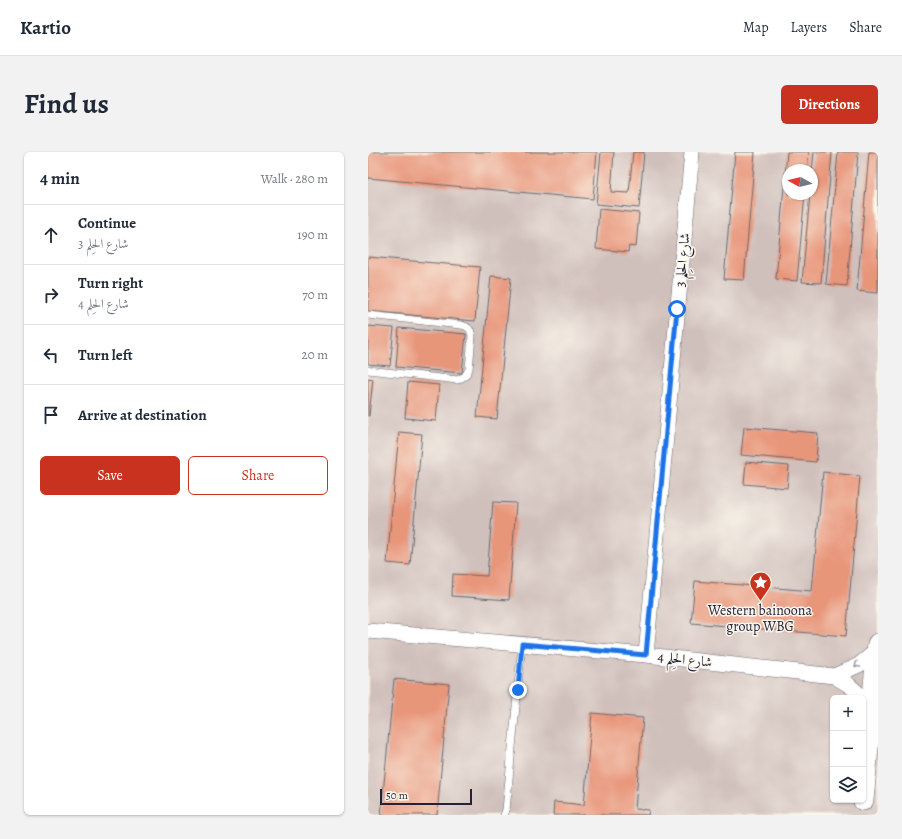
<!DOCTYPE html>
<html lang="en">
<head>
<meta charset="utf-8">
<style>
  :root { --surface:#fff; --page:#f2f2f3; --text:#1f2937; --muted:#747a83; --line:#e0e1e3; --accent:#c8321e }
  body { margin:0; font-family:Alegreya,Amiri,serif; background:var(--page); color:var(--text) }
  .controls { position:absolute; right:12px; bottom:12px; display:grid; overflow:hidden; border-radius:6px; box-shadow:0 1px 3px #0004 }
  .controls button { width:36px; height:36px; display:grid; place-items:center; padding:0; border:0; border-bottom:1px solid var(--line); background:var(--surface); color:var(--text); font:20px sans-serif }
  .compass { position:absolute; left:414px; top:12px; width:36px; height:36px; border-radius:50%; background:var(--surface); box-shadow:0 1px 3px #0004; rotate:278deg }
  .scale { position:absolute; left:12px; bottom:10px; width:92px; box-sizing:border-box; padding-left:4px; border:2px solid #22223b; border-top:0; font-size:11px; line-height:14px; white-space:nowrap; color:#22223b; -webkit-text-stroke:3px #fbf7ec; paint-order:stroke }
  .stop { position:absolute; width:12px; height:12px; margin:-9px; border:3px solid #1a73e8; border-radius:50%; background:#fff }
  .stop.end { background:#1a73e8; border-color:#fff; box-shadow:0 1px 4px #0008 }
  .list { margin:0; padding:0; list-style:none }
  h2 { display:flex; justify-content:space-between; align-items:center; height:52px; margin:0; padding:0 16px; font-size:17px }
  h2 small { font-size:13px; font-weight:400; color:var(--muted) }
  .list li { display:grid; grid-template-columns:26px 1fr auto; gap:12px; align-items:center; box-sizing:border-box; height:60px; padding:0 16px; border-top:1px solid var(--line) }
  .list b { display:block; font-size:15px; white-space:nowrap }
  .list p { margin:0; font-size:13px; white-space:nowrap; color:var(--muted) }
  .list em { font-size:13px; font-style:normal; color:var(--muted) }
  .actions { display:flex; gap:8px; padding:12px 16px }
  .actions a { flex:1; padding:9px 0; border:1px solid var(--accent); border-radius:6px; text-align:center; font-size:14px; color:var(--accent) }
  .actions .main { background:var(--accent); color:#fff }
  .icon { flex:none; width:22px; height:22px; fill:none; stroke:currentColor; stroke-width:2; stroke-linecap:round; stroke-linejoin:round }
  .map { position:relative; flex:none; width:510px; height:663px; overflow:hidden; border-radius:6px }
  header { display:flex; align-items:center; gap:24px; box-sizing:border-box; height:56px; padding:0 20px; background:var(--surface); border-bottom:1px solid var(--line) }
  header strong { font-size:19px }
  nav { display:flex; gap:22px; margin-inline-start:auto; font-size:14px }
  .intro { display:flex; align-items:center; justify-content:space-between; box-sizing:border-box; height:96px; padding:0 24px }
  h1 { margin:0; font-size:28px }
  .button { padding:10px 18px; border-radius:6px; background:var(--accent); color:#fff; font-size:14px; font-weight:700 }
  main { display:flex; gap:24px; padding:0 24px }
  aside { flex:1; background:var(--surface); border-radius:6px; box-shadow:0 1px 3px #0004 }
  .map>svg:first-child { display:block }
  .industrial { fill:#d0c0bc; fill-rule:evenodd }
  .building { fill:#e8967a }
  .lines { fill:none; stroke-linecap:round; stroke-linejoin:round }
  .lane-casing { stroke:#6a686e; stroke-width:8 }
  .street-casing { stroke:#6a686e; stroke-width:16 }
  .secondary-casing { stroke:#6a686e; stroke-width:22 }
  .lane { stroke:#fff; stroke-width:7 }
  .street { stroke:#fff; stroke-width:15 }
  .secondary { stroke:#fff; stroke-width:21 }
  .oneway { stroke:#9c9ca7 }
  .route { stroke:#1a73e8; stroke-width:5 }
  .labels { text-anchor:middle; stroke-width:3; stroke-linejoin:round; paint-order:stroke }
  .street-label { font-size:14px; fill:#22223b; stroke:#fbf7ec }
  .poi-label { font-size:14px; fill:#22223b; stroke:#fbf7ec }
</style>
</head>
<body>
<header>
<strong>Kartio</strong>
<nav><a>Map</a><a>Layers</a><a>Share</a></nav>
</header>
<div class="intro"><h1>Find us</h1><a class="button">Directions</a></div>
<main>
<aside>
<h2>4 min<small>Walk · 280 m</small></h2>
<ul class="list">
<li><svg class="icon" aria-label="ahead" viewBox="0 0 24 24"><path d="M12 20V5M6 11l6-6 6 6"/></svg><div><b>Continue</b><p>شارع الحِلم 3</p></div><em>190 m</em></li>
<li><svg class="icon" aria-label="right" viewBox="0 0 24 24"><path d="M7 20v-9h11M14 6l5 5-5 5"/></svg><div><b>Turn right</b><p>شارع الحِلم 4</p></div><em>70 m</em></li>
<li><svg class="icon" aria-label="left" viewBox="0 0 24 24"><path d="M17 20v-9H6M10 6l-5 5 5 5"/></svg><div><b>Turn left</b></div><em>20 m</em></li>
<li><svg class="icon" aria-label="arrive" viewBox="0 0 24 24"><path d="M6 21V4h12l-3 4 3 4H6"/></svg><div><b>Arrive at destination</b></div></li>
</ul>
<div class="actions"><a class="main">Save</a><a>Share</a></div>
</aside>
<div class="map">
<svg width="510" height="663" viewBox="0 0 510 663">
  <rect width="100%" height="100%" fill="#fbf7ec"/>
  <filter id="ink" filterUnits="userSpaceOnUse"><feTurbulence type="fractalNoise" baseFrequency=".025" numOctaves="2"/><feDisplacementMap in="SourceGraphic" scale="8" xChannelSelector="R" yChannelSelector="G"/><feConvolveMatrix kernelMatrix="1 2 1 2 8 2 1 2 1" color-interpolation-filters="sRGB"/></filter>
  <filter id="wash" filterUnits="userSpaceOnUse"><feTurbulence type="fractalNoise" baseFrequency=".012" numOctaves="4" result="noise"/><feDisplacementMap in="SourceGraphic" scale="16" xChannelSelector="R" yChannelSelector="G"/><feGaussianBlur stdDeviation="0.9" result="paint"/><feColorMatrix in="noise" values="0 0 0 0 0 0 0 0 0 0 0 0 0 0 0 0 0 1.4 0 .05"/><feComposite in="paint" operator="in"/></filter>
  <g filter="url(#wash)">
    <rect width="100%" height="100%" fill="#efe9ce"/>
    <path class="industrial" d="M0,0H510V663H0ZM420,18H444V42H420ZM465,546H495V648H465Z"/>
    <g id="blocks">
      <path class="building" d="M0,0H229L225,47L0,26Z
        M233,0H246L243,40L261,41L265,0H276L271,56L228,52Z
        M367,0H387L376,128L356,127Z
        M419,0H441L439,18H420V42H437L429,129L408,127Z
        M446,0H464L453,131L434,130L442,42H444V20Z
        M470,0H490L479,134L458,132Z
        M501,0H510V141L489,139Z
        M231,57L271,61L268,95L261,94L260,100L228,97Z
        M0,105L112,115L107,169L0,159Z
        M123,124L143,126L129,267L109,265Z
        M0,174L26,176L22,214L0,212Z
        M31,176L98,182L94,221L28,215Z
        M0,226L5,227L1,264H0Z
        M40,230L71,233L68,269L37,266Z
        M376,275L450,281L448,310L373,303Z
        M31,280L54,282L42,413L19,411Z
        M378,310L421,314L419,336L376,332Z
        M455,320L492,324L478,484L323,471L327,429L444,439Z
        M125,350L148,351L141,448L84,444L85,422L119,424Z
        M26,527L81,532L69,663H13Z
        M224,561L275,566L267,657L281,658L280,663H185L186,650L216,653Z"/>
    </g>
  </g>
  <g filter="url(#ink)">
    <use href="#blocks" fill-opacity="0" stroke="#6a686e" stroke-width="1"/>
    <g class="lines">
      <defs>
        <path id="lane" d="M0,163L93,173C100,174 103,177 104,184L101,217L97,224L90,228L0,218
          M136,663L138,658L154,492"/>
        <path id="street" d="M0,479L278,503L466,524L481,533L504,554
          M278,503L324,0
          M466,524L491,513L509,498"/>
        <path id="secondary" d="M495,648L510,492"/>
      </defs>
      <use href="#lane" class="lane-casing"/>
      <use href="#street" class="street-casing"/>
      <use href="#secondary" class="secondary-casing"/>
      <use href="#lane" class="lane"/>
      <use href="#street" class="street"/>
      <use href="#secondary" class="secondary"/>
    </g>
    <defs><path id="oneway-chevron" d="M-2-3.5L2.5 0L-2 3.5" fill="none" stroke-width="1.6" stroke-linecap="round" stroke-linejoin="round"/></defs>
    <use class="oneway" href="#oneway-chevron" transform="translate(489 513) rotate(149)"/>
  </g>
  <g class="lines" filter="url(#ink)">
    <path class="route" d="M150,538L154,492L278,503L309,157"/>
  </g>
  <defs>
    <symbol id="sight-pin" viewBox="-11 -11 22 30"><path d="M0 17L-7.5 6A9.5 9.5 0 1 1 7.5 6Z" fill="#c8321e" stroke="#fbf7ec"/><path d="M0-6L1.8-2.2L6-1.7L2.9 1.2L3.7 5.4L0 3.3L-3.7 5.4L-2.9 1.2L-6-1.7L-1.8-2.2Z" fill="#fff"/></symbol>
  </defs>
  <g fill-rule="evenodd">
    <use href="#sight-pin" x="380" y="418" width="25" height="34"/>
  </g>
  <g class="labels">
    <g class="street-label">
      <text transform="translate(314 108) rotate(-85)" y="5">شارع الحِلم 3</text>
      <text transform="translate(317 507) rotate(6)" y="5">شارع الحِلم 4</text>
    </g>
    <g class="poi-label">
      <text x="392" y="463">Western bainoona<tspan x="392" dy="16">group WBG</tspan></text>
    </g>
  </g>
</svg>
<div class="controls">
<button>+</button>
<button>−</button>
<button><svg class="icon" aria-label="layers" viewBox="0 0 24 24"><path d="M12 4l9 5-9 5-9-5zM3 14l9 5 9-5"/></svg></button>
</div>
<svg class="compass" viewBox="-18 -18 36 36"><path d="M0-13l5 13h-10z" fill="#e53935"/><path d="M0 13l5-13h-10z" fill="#747a83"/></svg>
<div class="scale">50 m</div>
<div class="stop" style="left:309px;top:157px"></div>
<div class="stop end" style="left:150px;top:538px"></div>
</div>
</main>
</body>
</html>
